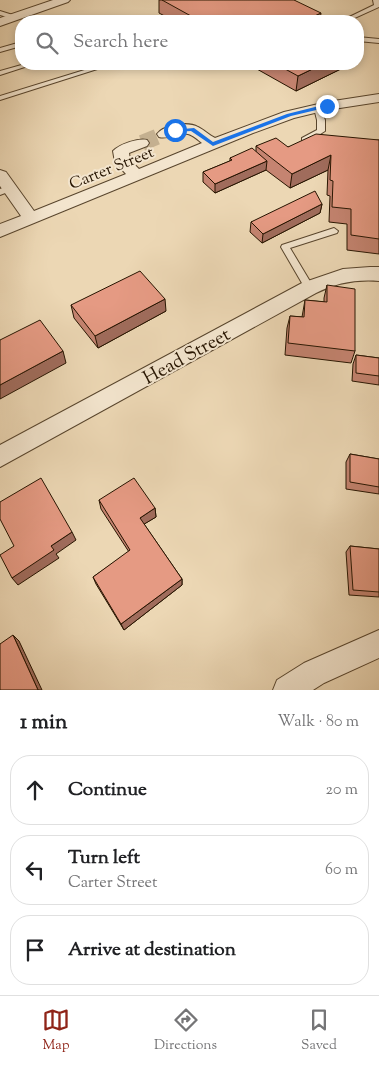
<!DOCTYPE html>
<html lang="en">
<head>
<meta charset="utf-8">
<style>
  :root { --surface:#fff; --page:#f6f6f6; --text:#202124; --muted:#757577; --line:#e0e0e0; --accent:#8f2418 }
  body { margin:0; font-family:"Sorts Mill Goudy",serif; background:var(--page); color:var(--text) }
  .stop { position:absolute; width:15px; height:15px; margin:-11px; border:4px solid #1a73e8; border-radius:50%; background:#fff }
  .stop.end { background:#1a73e8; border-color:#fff; box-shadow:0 1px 5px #0008 }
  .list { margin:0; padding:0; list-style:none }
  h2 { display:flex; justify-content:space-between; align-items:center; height:65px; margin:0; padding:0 20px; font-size:21px }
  h2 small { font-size:16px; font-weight:400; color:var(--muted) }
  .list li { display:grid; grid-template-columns:32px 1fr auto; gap:15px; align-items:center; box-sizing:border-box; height:70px; margin:0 10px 10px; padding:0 10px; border:1px solid var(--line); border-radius:20px }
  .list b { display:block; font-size:19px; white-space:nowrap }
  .list p { margin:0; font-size:16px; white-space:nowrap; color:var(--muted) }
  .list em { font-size:16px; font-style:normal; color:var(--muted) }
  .icon { flex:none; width:28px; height:28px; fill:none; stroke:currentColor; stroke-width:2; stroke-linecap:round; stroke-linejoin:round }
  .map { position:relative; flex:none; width:379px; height:690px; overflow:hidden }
  .search { position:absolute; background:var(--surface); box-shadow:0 2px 8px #0003; left:15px; right:15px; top:15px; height:55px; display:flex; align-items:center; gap:12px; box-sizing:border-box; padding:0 18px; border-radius:20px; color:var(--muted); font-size:19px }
  .sheet { height:305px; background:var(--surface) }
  nav { display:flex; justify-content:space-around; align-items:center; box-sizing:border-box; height:70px; border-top:1px solid var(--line); background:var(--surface); font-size:14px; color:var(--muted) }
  nav a { display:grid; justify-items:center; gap:2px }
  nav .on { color:var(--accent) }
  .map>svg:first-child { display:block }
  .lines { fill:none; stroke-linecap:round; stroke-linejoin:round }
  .minor-tunnel { stroke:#c4b090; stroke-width:16; stroke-dasharray:16 8; stroke-linecap:butt }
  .service-casing { stroke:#58452d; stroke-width:2 }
  .minor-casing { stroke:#58452d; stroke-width:2 }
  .service { fill:#f3e5ce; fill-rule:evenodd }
  .minor { fill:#f3e5ce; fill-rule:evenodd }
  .wall { fill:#c58471; stroke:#261400 }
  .shaded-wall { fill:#a06c5c; stroke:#261400 }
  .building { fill:#e59a83; stroke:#261400 }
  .route { fill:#1a73e8 }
  .labels { text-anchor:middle; stroke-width:4; stroke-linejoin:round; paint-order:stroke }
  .far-street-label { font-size:16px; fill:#261400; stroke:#f3e5ce }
  .street-label { font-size:19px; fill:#261400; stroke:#f3e5ce }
</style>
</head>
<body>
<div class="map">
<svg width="379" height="690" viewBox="0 0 379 690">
  <rect width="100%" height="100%" fill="#ecd7b4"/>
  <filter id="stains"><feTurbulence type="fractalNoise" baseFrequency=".004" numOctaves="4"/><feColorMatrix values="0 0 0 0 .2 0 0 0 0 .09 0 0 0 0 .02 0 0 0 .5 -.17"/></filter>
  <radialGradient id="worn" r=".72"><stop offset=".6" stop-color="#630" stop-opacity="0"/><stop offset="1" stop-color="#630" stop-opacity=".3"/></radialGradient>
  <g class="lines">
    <path class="minor-tunnel" d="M142,143L164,134"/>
    <defs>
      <path id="service" d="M373,0H379V7L348,21H341L374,5Z
        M0,11L16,16L17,17L14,19L0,15Z
        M358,37L379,39V43L358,41Z
        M21,42V46L0,52V48Z
        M25,64H34L0,75V71Z
        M104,64H113L0,100V96Z
        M317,106L320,108L325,120V131L308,142H302V138L317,130V120L314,108Z
        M10,185L13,186V190L0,195V189Z
        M334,228L338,231L337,233L290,248L314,288L309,291L306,290L281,247L282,245Z"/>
      <path id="minor" d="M53,0H70L68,2L0,26V18Z
        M379,94V102L327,110L294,118L253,133L0,237V224L21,216L0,186V170L6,172L34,211L126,174L115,162L113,151C120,144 138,138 147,140L149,143L147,146L129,153L130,160L139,169L202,143C198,140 193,135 188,134C178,131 169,140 159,137L157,134C163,125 188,121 198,127C204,130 209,135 215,138L284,112L327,102Z
        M370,267H379V281C356,279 336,283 316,293L0,467V445L302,283L343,269Z
        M379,630V658L324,683L313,690H273L277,680L304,663Z"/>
    </defs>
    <use href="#service" class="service-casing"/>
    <use href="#minor" class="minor-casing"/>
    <use href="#service" class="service"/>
    <use href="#minor" class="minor"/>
  </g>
  <path class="wall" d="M159,0H294L320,21H174L159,13Z
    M248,64H351L296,91Z
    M379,140V254L347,250V224L329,222L330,196L327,195L328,170L290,188L266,170L215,193L203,182V172L230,161V158L256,152V146L288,147Z
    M322,204L320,213L262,243L250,232L251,222Z
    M327,285L355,351L351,363L285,355L287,328L290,316L302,317L305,300L324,302V298Z
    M71,305L166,311L98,348L74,318Z
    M356,355L379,358V385L352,381L353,364Z
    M350,454L379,459V494L346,489V462Z
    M99,500L155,508L156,517L144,524L182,579V585L124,630L96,584L93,577L129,552L101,509Z
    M350,546L379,549V597L349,595L346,552Z"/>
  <path class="shaded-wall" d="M321,13L320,21H308V19Z
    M362,45L359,60H358V47Z
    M323,64H351L296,91L298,76Z
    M331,155L328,170L290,188L292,174Z
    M267,161L266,170L215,193V184Z
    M322,204L320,213L262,243L263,234Z
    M165,299L166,311L98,348L95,336Z
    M63,351L66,363L0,399V385Z
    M155,508L156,517L141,526L140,518Z
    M72,532L76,540L56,554L59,558L18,585L12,578L51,546Z
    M182,579V585L124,630L121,624Z
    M13,635L19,641L42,690H38Z"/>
  <path class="building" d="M162,0H294L321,13L308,19L314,21H200Z
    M358,42L362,45L358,47Z
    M276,64H323L298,76Z
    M316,134L379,140V239L351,235V209L332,207L333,181L330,180L331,155L292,174L256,146L276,138L288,147Z
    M252,148L267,161L215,184L203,172L232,160L230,158Z
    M315,191L322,204L263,234L251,222Z
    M140,271L165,299L95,336L71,305Z
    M327,285L355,289V351L288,343L290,316L304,317L305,300L327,302Z
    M40,320L63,351L0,385V340Z
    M356,355L379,358V376L356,373Z
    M350,454L379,459V487L350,482Z
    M41,478L72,532L51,546L54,550L12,578L0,555L14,546L0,519V502Z
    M134,478L155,508L140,518L182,579L121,624L93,577L130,550L99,500Z
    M350,546L379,549V592L353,590Z
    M13,635L38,690H0V644Z"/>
  <path class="route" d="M327,104L329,107L291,116L213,146L191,131L175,132L172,130L194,128L213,142L287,114Z"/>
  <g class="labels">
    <g class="far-street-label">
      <text transform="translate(111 167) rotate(-22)" y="6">Carter Street</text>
    </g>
    <g class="street-label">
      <text transform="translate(186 355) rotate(-29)" y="7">Head Street</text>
    </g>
  </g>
  <rect width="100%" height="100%" filter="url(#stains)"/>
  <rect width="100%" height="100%" fill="url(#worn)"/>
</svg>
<div class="stop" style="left:175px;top:130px"></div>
<div class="stop end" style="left:327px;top:106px"></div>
<div class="search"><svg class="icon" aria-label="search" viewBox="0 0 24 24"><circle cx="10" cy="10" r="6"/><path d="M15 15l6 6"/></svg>Search here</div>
</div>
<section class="sheet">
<h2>1 min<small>Walk · 80 m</small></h2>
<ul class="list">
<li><svg class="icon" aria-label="ahead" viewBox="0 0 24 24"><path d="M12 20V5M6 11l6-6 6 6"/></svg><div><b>Continue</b></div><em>20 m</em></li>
<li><svg class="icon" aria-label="left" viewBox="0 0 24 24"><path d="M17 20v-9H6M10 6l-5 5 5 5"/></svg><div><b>Turn left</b><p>Carter Street</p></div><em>60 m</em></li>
<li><svg class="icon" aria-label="arrive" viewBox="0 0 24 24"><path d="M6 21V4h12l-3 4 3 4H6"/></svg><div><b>Arrive at destination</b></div></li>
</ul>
</section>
<nav>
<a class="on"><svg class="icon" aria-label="map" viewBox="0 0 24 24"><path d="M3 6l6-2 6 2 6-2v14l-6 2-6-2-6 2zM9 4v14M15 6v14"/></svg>Map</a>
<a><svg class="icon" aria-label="directions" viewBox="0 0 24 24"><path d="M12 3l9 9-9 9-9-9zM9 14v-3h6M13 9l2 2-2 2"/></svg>Directions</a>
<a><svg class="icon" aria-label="saved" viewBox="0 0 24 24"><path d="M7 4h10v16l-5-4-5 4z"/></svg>Saved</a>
</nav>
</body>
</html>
